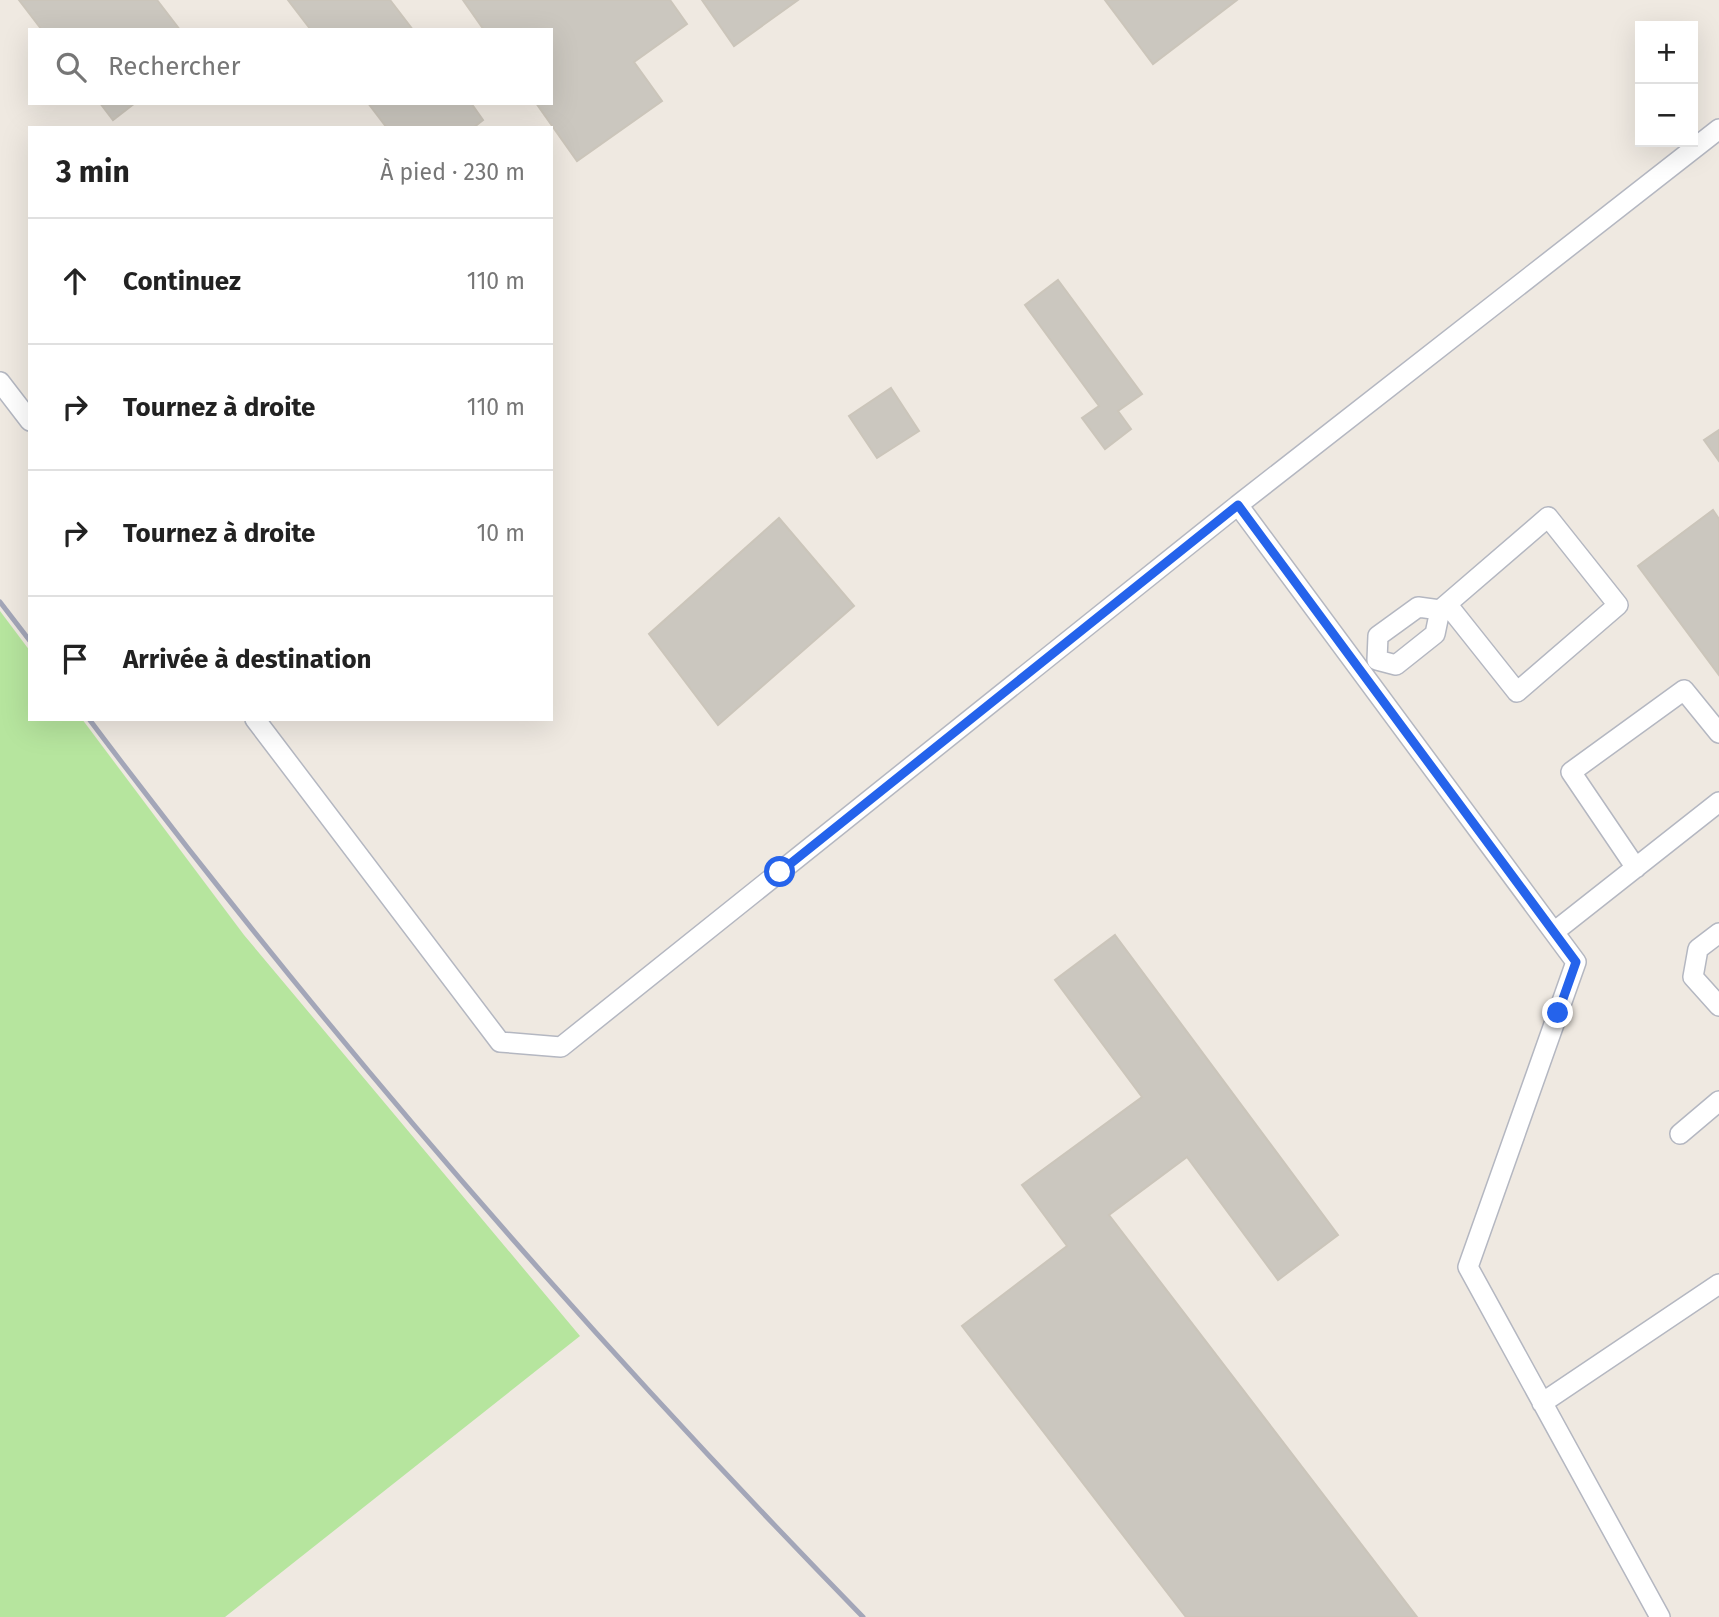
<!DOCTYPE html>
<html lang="fr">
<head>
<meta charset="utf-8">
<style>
  :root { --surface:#fff; --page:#f6f6f6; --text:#222; --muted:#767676; --line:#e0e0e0 }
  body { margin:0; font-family:"Fira Sans",sans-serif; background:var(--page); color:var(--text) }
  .controls { position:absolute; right:21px; top:21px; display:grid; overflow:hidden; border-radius:0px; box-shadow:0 7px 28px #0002 }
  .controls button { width:63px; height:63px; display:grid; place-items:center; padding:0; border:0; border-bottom:2px solid var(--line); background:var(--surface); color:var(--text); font:35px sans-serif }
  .stop { position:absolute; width:21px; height:21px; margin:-16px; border:5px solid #2563eb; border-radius:50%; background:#fff }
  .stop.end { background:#2563eb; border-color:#fff; box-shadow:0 2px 7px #0008 }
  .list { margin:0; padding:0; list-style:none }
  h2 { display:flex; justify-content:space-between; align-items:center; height:91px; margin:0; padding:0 28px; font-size:30px }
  h2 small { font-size:23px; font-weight:400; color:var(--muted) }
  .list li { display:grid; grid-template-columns:46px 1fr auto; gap:21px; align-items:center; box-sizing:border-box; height:126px; padding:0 28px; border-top:2px solid var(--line) }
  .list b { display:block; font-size:26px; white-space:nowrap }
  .list em { font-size:23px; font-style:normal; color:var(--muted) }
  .icon { flex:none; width:38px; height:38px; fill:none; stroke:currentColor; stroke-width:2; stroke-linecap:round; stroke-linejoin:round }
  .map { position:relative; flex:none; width:1719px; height:1617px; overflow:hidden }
  .search { position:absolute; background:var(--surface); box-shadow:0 7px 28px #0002; left:28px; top:28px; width:525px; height:77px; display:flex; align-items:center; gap:18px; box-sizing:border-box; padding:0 24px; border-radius:0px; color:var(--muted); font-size:26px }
  .panel { position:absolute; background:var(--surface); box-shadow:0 7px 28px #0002; left:28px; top:126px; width:525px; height:595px; border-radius:0px }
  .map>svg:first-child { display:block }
  .green { fill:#b6e59e }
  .building { fill:#cbc7bf; stroke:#cbc5ba; stroke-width:2 }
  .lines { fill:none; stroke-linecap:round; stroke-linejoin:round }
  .service-casing { stroke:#b4b7c1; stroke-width:22 }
  .service { stroke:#fff; stroke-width:19 }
  .rail { stroke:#a3a6b8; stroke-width:5 }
  .route { stroke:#2563eb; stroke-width:9 }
</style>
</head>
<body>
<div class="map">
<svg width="1719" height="1617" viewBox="0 0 1719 1617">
  <rect width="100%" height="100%" fill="#efe9e1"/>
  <path class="green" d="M0,611L30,651V719H82L244,935L580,1336L225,1617H0Z"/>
  <path class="building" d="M19,0H157L180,30H42Z
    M288,0H390L413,30H311Z
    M463,0H670L687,24L634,62L662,101L577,161L536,103H551V30H484Z
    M702,0H798L734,46Z
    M1105,0H1237L1153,64Z
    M100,103H135L113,120Z
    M368,103H471L483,120L473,128H387Z
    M1058,280L1142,394L1118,411L1131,429L1105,449L1082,418L1099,406L1025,305Z
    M891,388L919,431L877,458L849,416Z
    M1719,430V461L1704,440Z
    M1713,510L1719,519V675L1638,566Z
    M779,518L854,606L718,725L649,634Z
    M1115,935L1338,1235L1278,1280L1187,1157L1109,1215L1417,1617H1186L962,1326L1067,1246L1022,1185L1142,1097L1055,980Z"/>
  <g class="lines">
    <defs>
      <path id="service" d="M0,382L30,421
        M1418,607L1440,610L1435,634L1396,665L1377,660L1378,636Z
        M1440,610L1548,517L1618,605L1517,692L1447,604
        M255,719L500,1042L561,1047L1238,505
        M1636,868L1571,772L1684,690L1719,733
        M1554,932L1719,802
        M1719,933L1698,949L1693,977L1719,1006
        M1680,1134L1719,1101
        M1542,1403L1719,1284
        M1660,1617L1468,1267L1576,962L1238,505L1719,129"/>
    </defs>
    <use href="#service" class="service-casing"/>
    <use href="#service" class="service"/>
    <path class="rail" d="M0,602L30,641
      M89,719C326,1035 587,1334 863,1617"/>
  </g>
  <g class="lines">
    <path class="route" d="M780,872L1238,505L1576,962L1558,1013"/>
  </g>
</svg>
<div class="controls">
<button>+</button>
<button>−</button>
</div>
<div class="stop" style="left:780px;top:872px"></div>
<div class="stop end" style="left:1558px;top:1013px"></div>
<div class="search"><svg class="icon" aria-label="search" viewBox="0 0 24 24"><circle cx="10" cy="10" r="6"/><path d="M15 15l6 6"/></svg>Rechercher</div>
<section class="panel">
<h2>3 min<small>À pied · 230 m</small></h2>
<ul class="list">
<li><svg class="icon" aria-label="ahead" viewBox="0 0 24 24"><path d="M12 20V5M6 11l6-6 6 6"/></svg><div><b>Continuez</b></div><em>110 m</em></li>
<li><svg class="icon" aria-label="right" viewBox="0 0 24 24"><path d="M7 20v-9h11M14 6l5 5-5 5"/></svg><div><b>Tournez à droite</b></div><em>110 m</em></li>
<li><svg class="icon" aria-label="right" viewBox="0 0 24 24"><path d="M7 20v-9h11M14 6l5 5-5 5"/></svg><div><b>Tournez à droite</b></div><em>10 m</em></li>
<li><svg class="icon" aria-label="arrive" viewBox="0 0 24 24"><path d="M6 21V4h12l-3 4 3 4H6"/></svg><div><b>Arrivée à destination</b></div></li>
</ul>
</section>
</div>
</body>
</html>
